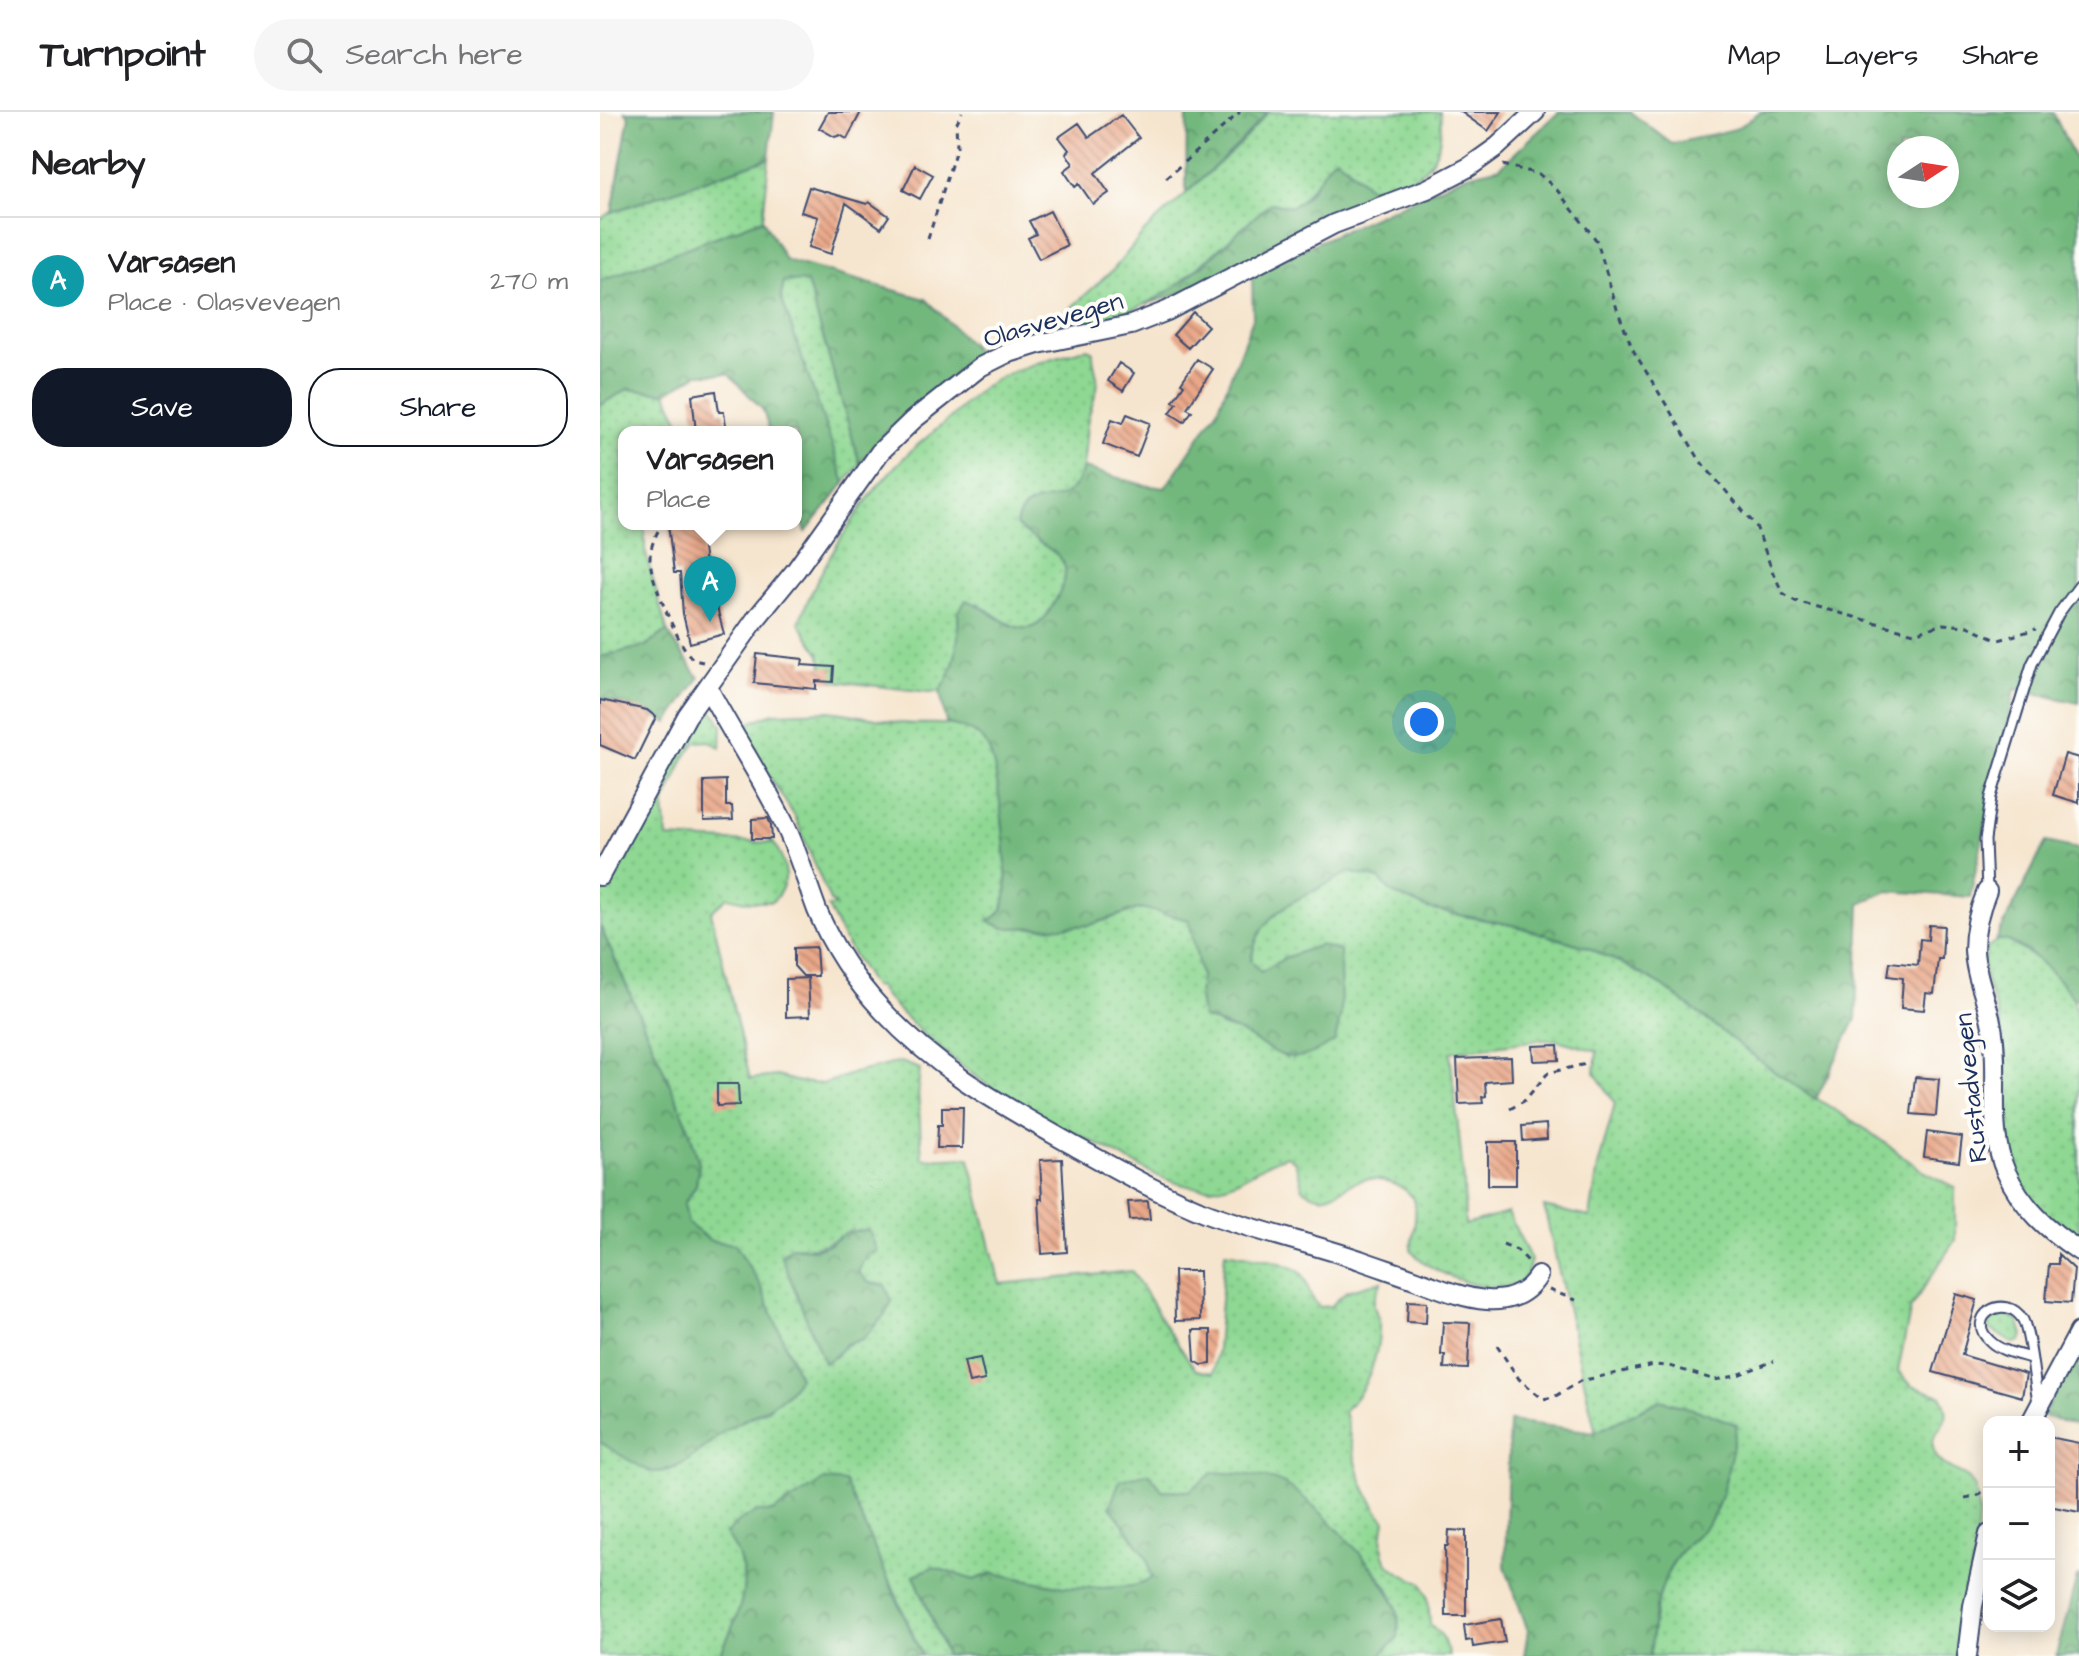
<!DOCTYPE html>
<html lang="en">
<head>
<meta charset="utf-8">
<style>
  :root { --surface:#fff; --page:#f6f6f6; --text:#202124; --muted:#757577; --line:#e0e0e0; --accent:#111827 }
  body { margin:0; font-family:"Architects Daughter",sans-serif; background:var(--page); color:var(--text) }
  .controls { position:absolute; right:24px; bottom:24px; display:grid; overflow:hidden; border-radius:16px; box-shadow:0 4px 20px #0003 }
  .controls button { width:72px; height:72px; display:grid; place-items:center; padding:0; border:0; border-bottom:2px solid var(--line); background:var(--surface); color:var(--text); font:40px sans-serif }
  .compass { position:absolute; left:1287px; top:24px; width:72px; height:72px; border-radius:50%; background:var(--surface); box-shadow:0 4px 20px #0003; rotate:78deg }
  .you { position:absolute; left:824px; top:610px; width:28px; height:28px; margin:-20px; border:6px solid #fff; border-radius:50%; background:#1a73e8; box-shadow:0 0 0 12px #1a73e833 }
  .badge { display:grid; place-items:center; width:52px; height:52px; border-radius:50%; background:var(--accent); color:#fff; font-size:26px; font-weight:700 }
  .pin { position:absolute; translate:-50% -66px; filter:drop-shadow(0 2px 4px #0008) }
  .pin::after { content:''; position:absolute; top:42px; width:28px; height:24px; background:inherit; clip-path:polygon(0 0,100% 0,50% 100%) }
  .popup { position:absolute; left:18px; top:314px; width:184px; height:104px; box-sizing:border-box; display:grid; place-content:center; border-radius:16px; background:var(--surface); filter:drop-shadow(0 2px 6px #0005); font-size:26px; white-space:nowrap; color:var(--muted) }
  .popup b { font-size:30px; color:var(--text) }
  .popup::after { content:''; position:absolute; left:50%; top:100%; margin-left:-16px; border:16px solid transparent; border-top-color:var(--surface) }
  .list { margin:0; padding:0; list-style:none }
  h2 { display:flex; justify-content:space-between; align-items:center; height:104px; margin:0; padding:0 32px; font-size:34px }
  h2 small { font-size:26px; font-weight:400; color:var(--muted) }
  .list li { display:grid; grid-template-columns:52px 1fr auto; gap:24px; align-items:center; box-sizing:border-box; height:128px; padding:0 32px; border-top:2px solid var(--line) }
  .list b { display:block; font-size:30px; white-space:nowrap }
  .list p { margin:0; font-size:26px; white-space:nowrap; color:var(--muted) }
  .list em { font-size:26px; font-style:normal; color:var(--muted) }
  .actions { display:flex; gap:16px; padding:24px 32px }
  .actions a { flex:1; padding:18px 0; border:2px solid var(--accent); border-radius:32px; text-align:center; font-size:28px; color:var(--accent) }
  .actions .main { background:var(--accent); color:#fff }
  .icon { flex:none; width:44px; height:44px; fill:none; stroke:currentColor; stroke-width:2; stroke-linecap:round; stroke-linejoin:round }
  .map { position:relative; flex:none; width:1479px; height:1544px; overflow:hidden }
  header { display:flex; align-items:center; gap:48px; box-sizing:border-box; height:112px; padding:0 40px; background:var(--surface); border-bottom:2px solid var(--line) }
  header strong { font-size:38px }
  nav { display:flex; gap:44px; margin-inline-start:auto; font-size:28px }
  .search { width:560px; height:72px; background:var(--page); display:flex; align-items:center; gap:20px; box-sizing:border-box; padding:0 28px; border-radius:44px; color:var(--muted); font-size:30px }
  main { display:flex }
  aside { flex:1; background:var(--surface) }
  .map>svg:first-child { display:block }
  .grass { fill:url(#grass-dots); stroke:#548478; stroke-width:2; fill-rule:evenodd }
  .forest { fill:url(#forest-crowns); stroke:#46746e; stroke-width:2; fill-rule:evenodd }
  .building { fill:url(#building-back-hatch) }
  .lines { fill:none; stroke-linecap:round; stroke-linejoin:round }
  .service-casing { stroke:#3c4a6f; stroke-width:13 }
  .minor-casing { stroke:#3c4a6f; stroke-width:22 }
  .path { stroke:#3c4a6f; stroke-width:3; stroke-dasharray:6 6; stroke-linecap:butt }
  .service { stroke:#fff; stroke-width:9 }
  .minor { stroke:#fff; stroke-width:18 }
  .labels { text-anchor:middle; stroke-width:8; stroke-linejoin:round; paint-order:stroke }
  .street-label { font-size:26px; fill:#1b2f5e; stroke:#fdfcf7 }
</style>
</head>
<body>
<header>
<strong>Turnpoint</strong>
<div class="search"><svg class="icon" aria-label="search" viewBox="0 0 24 24"><circle cx="10" cy="10" r="6"/><path d="M15 15l6 6"/></svg>Search here</div>
<nav><a>Map</a><a>Layers</a><a>Share</a></nav>
</header>
<main>
<aside>
<h2>Nearby<small></small></h2>
<ul class="list">
<li><span class="badge" style="background:#0f9aa8">A</span><div><b>Vårsåsen</b><p>Place · Olasvevegen</p></div><em>270 m</em></li>
</ul>
<div class="actions"><a class="main">Save</a><a>Share</a></div>
</aside>
<div class="map">
<svg width="1479" height="1544" viewBox="0 0 1479 1544">
  <defs>
    <pattern id="grass-dots" width="8" height="8" patternUnits="userSpaceOnUse" patternTransform="scale(2)"><rect width="8" height="8" fill="#8ed893"/><path d="M2 2h.1M6 6h.1" fill="none" stroke="#7aba81" stroke-width="1.8" stroke-linecap="round"/></pattern>
    <pattern id="forest-crowns" width="20" height="18" patternUnits="userSpaceOnUse" patternTransform="scale(2)"><rect width="20" height="18" fill="#72b87d"/><path d="M2 6a3 3 0 1 1 6 0M12 15a3 3 0 1 1 6 0" fill="none" stroke="#5d966a"/></pattern>
    <pattern id="building-back-hatch" width="6" height="6" patternUnits="userSpaceOnUse" patternTransform="scale(2)"><rect width="6" height="6" fill="#e9a788"/><path d="M-1 5l2 2M0 0l6 6M5-1l2 2" fill="none" stroke="#bc8872"/></pattern>
  </defs>
  <rect width="100%" height="100%" fill="#fdfcf7"/>
  <filter id="ink" filterUnits="userSpaceOnUse"><feTurbulence type="fractalNoise" baseFrequency=".0125" numOctaves="2"/><feDisplacementMap in="SourceGraphic" scale="16" xChannelSelector="R" yChannelSelector="G"/><feConvolveMatrix kernelMatrix="1 2 1 2 8 2 1 2 1" color-interpolation-filters="sRGB"/></filter>
  <filter id="wash" filterUnits="userSpaceOnUse"><feTurbulence type="fractalNoise" baseFrequency=".006" numOctaves="4" result="noise"/><feDisplacementMap in="SourceGraphic" scale="32" xChannelSelector="R" yChannelSelector="G"/><feGaussianBlur stdDeviation="1.8" result="paint"/><feColorMatrix in="noise" values="0 0 0 0 0 0 0 0 0 0 0 0 0 0 0 0 0 1.4 0 .05"/><feComposite in="paint" operator="in"/></filter>
  <g filter="url(#wash)">
    <rect width="100%" height="100%" fill="#f6e5ce"/>
    <path class="grass" d="M668,0H840C846,50 818,75 770,76L745,52L714,72L701,88L690,95L671,91L571,179L510,209L443,226L437,220L463,203L514,157L545,119L639,33Z
      M169,46L163,107L0,169V107L12,100Z
      M184,169H207L260,352L245,371L181,185Z
      M488,236L493,240C492,253 500,264 497,277C495,287 490,297 488,307C484,327 487,359 475,374C455,398 425,377 416,412C428,425 459,436 464,451C471,469 448,514 428,516C412,518 391,500 378,491L358,501C360,526 356,559 340,579L328,580L227,568L219,541L199,511C215,464 256,397 290,360C308,340 328,324 349,307C362,295 375,280 390,271C420,253 456,246 488,236Z
      M28,277L66,281L82,314L81,320H24V412H45V438L67,519L46,534L0,545V293Z
      M108,599L114,600L122,613L121,636L110,629L96,630L83,648L64,693L67,726L170,731L171,727C187,750 193,769 172,790H150L128,785L111,800L150,967L177,964L199,970L223,972L254,961L301,950L320,957L318,978L322,1047L369,1045L400,1172L532,1159L566,1215L596,1258L613,1261L617,1237L625,1140C643,1143 688,1149 701,1161C710,1169 704,1181 720,1195L731,1194L747,1179L782,1169C779,1176 773,1186 774,1193C775,1200 779,1205 779,1212C780,1242 767,1279 744,1299C755,1343 756,1371 785,1409C777,1447 786,1458 821,1470L828,1485L830,1512L842,1524L849,1544H780L798,1525C798,1517 799,1508 798,1500C792,1462 714,1397 684,1372L589,1379L562,1378L510,1394L547,1445L552,1466L535,1474L503,1476L463,1475L393,1461L374,1468L333,1455L314,1463L347,1544H322L291,1471L224,1368L173,1400H157L138,1410L126,1422C159,1468 140,1497 120,1544H0V1330L50,1360L70,1358L98,1341L128,1316L168,1297L199,1265L160,1173L135,1132L111,1129L88,1112L84,1092L96,1073L99,1051L87,1011L0,814V777L94,607ZM247,1120L263,1149L258,1160L269,1171L263,1227L245,1233L234,1245L191,1135C217,1137 225,1134 247,1120Z
      M229,599C254,602 278,608 302,611C326,614 352,607 374,621C378,623 385,629 387,633C399,653 409,760 406,785C404,796 400,804 389,809L404,816L465,815L490,813L541,796L590,808L601,864L599,885L620,914L639,919L686,946L687,845L661,860L651,848C653,840 655,830 658,823C675,790 720,779 748,760L779,767L792,781L828,797L912,813L987,835L1023,852L1063,874L1176,961L1267,1018L1323,1059L1355,1075V1128L1311,1195L1298,1259L1312,1274L1341,1284C1359,1315 1326,1316 1334,1339C1340,1359 1365,1356 1374,1374C1389,1402 1360,1507 1356,1544H1050C1052,1508 1060,1462 1085,1434C1093,1424 1104,1418 1111,1408C1124,1386 1131,1339 1137,1313L1107,1301L1060,1288L996,1321L944,1095L990,1105L998,1055L1015,991L995,961L997,939L957,928H938L850,940L864,1070L865,1113L908,1101L931,1148L926,1165C919,1170 911,1174 903,1175C880,1180 822,1157 811,1137C813,1110 827,1083 793,1072C784,1069 772,1065 762,1068C739,1073 730,1096 703,1077L695,1050L687,1044C660,1051 638,1075 609,1076C572,1077 538,1053 507,1037C485,1026 463,1016 441,1005C382,974 328,931 283,882L278,874L273,875L243,826L228,795L235,793L230,789L195,705L163,654L145,619L149,611L173,601Z
      M1404,827C1429,842 1464,859 1474,889C1477,897 1476,906 1479,914V1125C1463,1115 1441,1105 1429,1089C1420,1077 1410,1054 1405,1040C1398,1015 1403,985 1404,960C1405,946 1403,931 1401,917C1399,897 1380,866 1384,846C1386,836 1393,828 1404,827Z
      M1404,1202L1418,1208L1423,1224L1421,1230L1412,1231L1390,1217V1209Z"/>
    <path class="forest" d="M25,0H174L169,46L12,100L29,4Z
      M587,0H668L639,32L586,81Z
      M959,0H1030L1072,32L1135,17L1160,0H1453L1479,56V591L1415,577L1370,785L1288,779L1260,791L1256,907L1216,987L1176,961L1063,874L1023,852L987,835L912,813L828,797L792,781L779,767L749,760C720,779 675,790 659,823C655,830 653,840 651,848L661,860L687,845L720,833L740,839L741,902L735,929C690,958 684,944 643,922C630,915 615,911 602,905L599,885L601,864L589,808L541,796L490,813L465,815L404,816L388,809C399,804 404,797 406,785C409,761 399,648 385,630C376,619 360,615 346,611L340,579C356,559 360,526 358,501L366,488C386,494 408,519 428,516C441,515 448,502 454,491C485,440 446,442 416,413C425,376 457,398 475,373C479,368 481,361 484,356L543,373L565,376L618,297L653,206L652,160L864,64L900,55ZM1299,36H1347V84H1299Z
      M736,45L770,76L805,72L735,101L595,177L547,192C595,167 629,125 671,91C677,92 685,95 691,94C711,89 720,57 736,45Z
      M163,107L185,148L326,187L379,241L283,323L260,352L207,170L184,169L181,185L245,371L206,420L196,392V320H170L163,298L129,262H98L66,281L28,277L0,293V169Z
      M67,519L99,566L68,611L52,601L0,586V545L46,534Z
      M1446,730L1479,737V886L1474,887C1461,868 1420,824 1396,828Z
      M0,814L87,1011L99,1051L96,1073L84,1092L88,1112L111,1129L135,1132L160,1173L199,1265C183,1294 155,1300 129,1316C105,1331 85,1360 55,1360C44,1360 12,1337 0,1330Z
      M269,1118L277,1139L263,1149L258,1160L269,1171L285,1173L292,1189L285,1203L263,1227L245,1233L234,1245L224,1251L181,1143L191,1135L215,1137L229,1132L247,1120Z
      M1479,1242V1314L1442,1304Z
      M1060,1288L1107,1301L1137,1313C1132,1338 1124,1386 1111,1408C1105,1418 1093,1424 1085,1434C1060,1461 1052,1508 1050,1544H924L928,1519L905,1454L909,1309L996,1320Z
      M614,1360C636,1362 667,1362 686,1373C718,1392 783,1461 796,1495C800,1504 798,1516 798,1525L780,1544H347L314,1463L333,1455L374,1468L393,1461L463,1475L503,1476L535,1474L552,1466L547,1445L510,1394L520,1368L549,1361L562,1378L589,1379Z
      M224,1368L245,1370L322,1544H120C139,1498 159,1468 126,1422L138,1410L157,1400H173Z
      M1479,1464V1544H1456L1477,1465Z"/>
    <g id="blocks">
      <path class="building" d="M228,0H261L247,27L240,23L235,25L219,16Z
        M861,0H901L888,19Z
        M521,3L539,26L495,61L509,81L493,92L479,72L475,75L464,59L473,52L466,41L469,38L459,25L479,11L489,25Z
        M315,53L333,63L320,87L303,78Z
        M209,75L267,92L269,90L289,104L281,116L246,91L231,142L209,135L218,105L201,100Z
        M450,99L467,133L439,147L428,126L436,122L429,109Z
        M593,200L608,214L588,236L573,223Z
        M597,247L613,257L587,296L592,299L584,310L570,301L577,291L573,289L584,273L581,271Z
        M519,251L534,261L523,279L508,269Z
        M116,279L119,300H124L127,320H96L92,283Z
        M527,302L550,311L537,345L503,332L512,307L523,311Z
        M68,412H100L107,469H110L124,522L90,531L83,502L80,461H74Z
        M157,542L203,547L202,553L234,555L233,570L216,569V577L154,571Z
        M0,588L47,598L56,605L35,648L0,633Z
        M1465,642L1479,646V691L1453,683Z
        M126,668V694H132L133,708L104,709V669Z
        M168,706L171,713L172,727H152V707Z
        M1329,813L1344,814L1342,847H1338L1334,882L1326,881L1324,898L1301,896L1303,866L1288,864L1290,850L1318,853L1320,827L1328,828Z
        M216,835L218,864H203L194,854V836Z
        M208,866L210,904L186,905V867Z
        M958,933L959,948L934,949L933,934Z
        M911,945L912,968L885,970L886,984L882,985L883,991L859,992L857,947Z
        M1315,965L1339,967L1336,1004L1311,1002Z
        M117,972H138L139,993L117,994Z
        M342,995H363L362,1036H337L338,1013H342Z
        M946,1012L947,1027L923,1029L922,1014Z
        M1327,1020L1362,1025L1359,1050L1324,1045Z
        M888,1030H916V1073H888Z
        M462,1047L467,1140L442,1142L439,1087H442L440,1048Z
        M548,1089L550,1107L530,1108L528,1090Z
        M1458,1142L1474,1157L1471,1191L1446,1189L1449,1152H1458Z
        M574,1159H599L600,1208L575,1209Z
        M1356,1182L1377,1188L1362,1243L1426,1262L1422,1285L1333,1260Z
        M808,1189L827,1190L826,1211L807,1210Z
        M843,1210L870,1211L868,1257L844,1256L845,1243H841Z
        M593,1218H611V1252L602,1253L595,1249Z
        M380,1246L385,1268L369,1271L364,1249Z
        M1449,1325L1479,1331V1400L1449,1394Z
        M849,1418L866,1419V1504H846L845,1434H848Z
        M901,1507L905,1530L873,1535L872,1528L866,1529L864,1513Z"/>
    </g>
  </g>
  <g filter="url(#ink)">
    <use href="#blocks" fill-opacity="0" stroke="#3c4a6f" stroke-width="2"/>
    <g class="lines">
      <defs>
        <path id="service" d="M1387,779L1385,728L1391,685L1432,552L1459,501L1479,474
          M1431,1246C1417,1242 1400,1239 1390,1229C1363,1205 1406,1179 1423,1208C1431,1225 1434,1270 1438,1290"/>
        <path id="minor" d="M108,576C132,622 162,666 185,713C198,740 206,769 217,798C232,834 256,870 283,899C339,959 399,991 469,1031C514,1056 561,1083 610,1102C659,1120 710,1131 760,1148C779,1155 798,1161 817,1168C853,1181 911,1208 938,1164
          M0,764L87,604L155,508L196,458L280,340L313,308L380,255L406,242L438,232L531,213L567,199L734,112L827,77L869,55L897,35L935,0
          M1387,779C1379,798 1374,818 1374,838C1375,865 1388,889 1392,915C1401,962 1386,1016 1406,1060C1422,1095 1448,1118 1479,1139
          M1431,1310L1479,1220
          M1367,1544L1373,1494L1389,1422"/>
      </defs>
      <use href="#service" class="service-casing"/>
      <use href="#minor" class="minor-casing"/>
      <path class="path" d="M903,53L939,62L957,78L997,129L1017,197L1033,238L1101,350L1156,414L1173,461L1183,481L1195,489L1314,521L1343,512L1368,514L1399,528L1436,517
        M566,66L640,0
        M328,127L357,34L356,12L362,0
        M58,419C52,431 48,443 51,455C53,472 80,536 92,546C96,549 99,549 103,550
        M910,997L924,989L948,961L990,951
        M903,1132L917,1138L928,1149
        M949,1178L976,1188
        M897,1234L919,1267L943,1287L954,1285L980,1269L1054,1253L1069,1254L1115,1268L1135,1264L1174,1249
        M1365,1386L1379,1383L1389,1372"/>
      <use href="#service" class="service"/>
      <use href="#minor" class="minor"/>
    </g>
  </g>
  <g class="labels">
    <g class="street-label">
      <text transform="translate(453 207) rotate(-16)" y="9">Olasvevegen</text>
      <text transform="translate(1370 976) rotate(-96)" y="9">Rustadvegen</text>
    </g>
  </g>
</svg>
<div class="controls">
<button>+</button>
<button>−</button>
<button><svg class="icon" aria-label="layers" viewBox="0 0 24 24"><path d="M12 4l9 5-9 5-9-5zM3 14l9 5 9-5"/></svg></button>
</div>
<svg class="compass" viewBox="-18 -18 36 36"><path d="M0-13l5 13h-10z" fill="#e53935"/><path d="M0 13l5-13h-10z" fill="#757577"/></svg>
<div class="you"></div>
<div class="pin badge" style="left:110px;top:510px;background:#0f9aa8">A</div>
<div class="popup"><b>Vårsåsen</b>Place</div>
</div>
</main>
</body>
</html>
